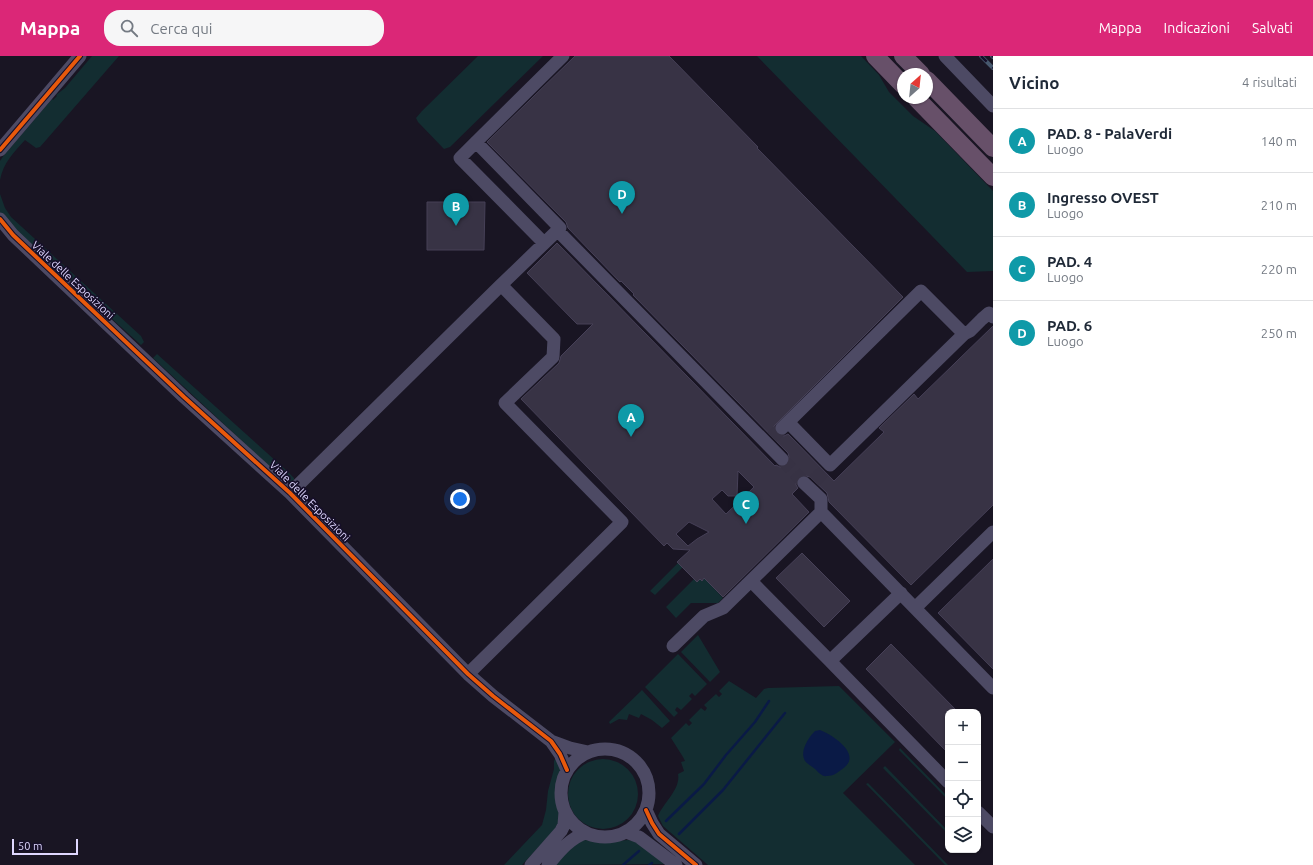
<!DOCTYPE html>
<html lang="it">
<head>
<meta charset="utf-8">
<style>
  :root { --surface:#fff; --page:#f6f6f7; --text:#1f2937; --muted:#747a83; --line:#e0e1e3; --accent:#db2777 }
  body { margin:0; font-family:Ubuntu,sans-serif; background:var(--page); color:var(--text) }
  .controls { position:absolute; right:12px; bottom:12px; display:grid; overflow:hidden; border-radius:8px; box-shadow:0 1px 3px #0004 }
  .controls button { width:36px; height:36px; display:grid; place-items:center; padding:0; border:0; border-bottom:1px solid var(--line); background:var(--surface); color:var(--text); font:20px sans-serif }
  .compass { position:absolute; left:897px; top:12px; width:36px; height:36px; border-radius:50%; background:var(--surface); box-shadow:0 1px 3px #0004; rotate:27deg }
  .scale { position:absolute; left:12px; bottom:10px; width:66px; box-sizing:border-box; padding-left:4px; border:2px solid #dfd7ff; border-top:0; font-size:11px; line-height:14px; white-space:nowrap; color:#dfd7ff; -webkit-text-stroke:3px #160f29; paint-order:stroke }
  .you { position:absolute; left:460px; top:443px; width:14px; height:14px; margin:-10px; border:3px solid #fff; border-radius:50%; background:#1a73e8; box-shadow:0 0 0 6px #1a73e833 }
  .badge { display:grid; place-items:center; width:26px; height:26px; border-radius:50%; background:var(--accent); color:#fff; font-size:13px; font-weight:700 }
  .pin { position:absolute; translate:-50% -33px; filter:drop-shadow(0 1px 2px #0008) }
  .pin::after { content:''; position:absolute; top:21px; width:14px; height:12px; background:inherit; clip-path:polygon(0 0,100% 0,50% 100%) }
  .list { margin:0; padding:0; list-style:none }
  h2 { display:flex; justify-content:space-between; align-items:center; height:52px; margin:0; padding:0 16px; font-size:17px }
  h2 small { font-size:13px; font-weight:400; color:var(--muted) }
  .list li { display:grid; grid-template-columns:26px 1fr auto; gap:12px; align-items:center; box-sizing:border-box; height:64px; padding:0 16px; border-top:1px solid var(--line) }
  .list b { display:block; font-size:15px; white-space:nowrap }
  .list p { margin:0; font-size:13px; white-space:nowrap; color:var(--muted) }
  .list em { font-size:13px; font-style:normal; color:var(--muted) }
  .icon { flex:none; width:22px; height:22px; fill:none; stroke:currentColor; stroke-width:2; stroke-linecap:round; stroke-linejoin:round }
  .map { position:relative; flex:none; width:993px; height:809px; overflow:hidden }
  header { display:flex; align-items:center; gap:24px; box-sizing:border-box; height:56px; padding:0 20px; background:var(--accent); color:#fff }
  header strong { font-size:19px }
  nav { display:flex; gap:22px; margin-inline-start:auto; font-size:14px }
  .search { width:280px; height:36px; background:var(--page); display:flex; align-items:center; gap:10px; box-sizing:border-box; padding:0 14px; border-radius:16px; color:var(--muted); font-size:15px }
  main { display:flex }
  aside { flex:1; background:var(--surface) }
  .map>svg:first-child { display:block }
  .green { fill:#132d31 }
  .water { fill:#0a1a46 }
  .lines { fill:none; stroke-linecap:round; stroke-linejoin:round }
  .stream { stroke:#0a1a46; stroke-width:2.5 }
  .building { fill:#383345; stroke:#464057; fill-rule:evenodd }
  .minor-tunnel { stroke:#373244; stroke-width:13; stroke-dasharray:13 6; stroke-linecap:butt }
  .minor { stroke:#4d4a64; stroke-width:13 }
  .highway { stroke:#675069; stroke-width:18 }
  .rail-casing { stroke:#47586e; stroke-width:4 }
  .rail { stroke:#160f29; stroke-width:2.5; stroke-dasharray:8; stroke-linecap:butt }
  .cycleway-casing { stroke:#160f29; stroke-width:6 }
  .cycleway { stroke:#e8590c; stroke-width:4 }
  .labels { text-anchor:middle; stroke-width:3.5; stroke-linejoin:round; paint-order:stroke }
  .street-label { font-size:11px; fill:#dfd7ff; stroke:#160f29 }
</style>
</head>
<body>
<header>
<strong>Mappa</strong>
<div class="search"><svg class="icon" aria-label="search" viewBox="0 0 24 24"><circle cx="10" cy="10" r="6"/><path d="M15 15l6 6"/></svg>Cerca qui</div>
<nav><a>Mappa</a><a>Indicazioni</a><a>Salvati</a></nav>
</header>
<main>
<div class="map">
<svg width="993" height="809" viewBox="0 0 993 809">
  <rect width="100%" height="100%" fill="#191523"/>
  <path class="green" d="M92,0H119L40,91L36,92L25,84C14,96 3,107 0,124V105L4,99L52,43L53,44L57,40L56,39L65,32Z
    M478,0H543L450,91L444,93L418,66L416,62L422,55Z
    M757,0H861L879,19L889,36L913,60L935,75L993,135V215L967,216Z
    M0,138L5,152L11,161L141,280L144,286L141,289L80,234L5,164L0,156Z
    M157,298L287,415L294,422V424L289,427L272,413L153,302Z
    M681,504L683,511L655,539L650,535Z
    M704,522L723,542L718,547H691L676,562L666,551L694,523H700L702,525Z
    M698,579L720,616L710,626L681,596Z
    M678,598L707,628L695,640L692,637L689,640L692,643L681,654L677,651L675,654L678,657L674,661L645,631Z
    M729,625L756,642L764,633L768,632L839,630L895,686L843,737L915,809H708L663,770L658,760C663,747 681,733 678,718L684,715L681,706L685,705L683,701L671,682L686,667L689,670L692,667L689,664L701,652L705,655L707,652L704,649L716,638L719,641L722,638L719,635Z
    M642,634L670,665L662,672L652,664L641,658L639,662L629,658L627,664L619,663L610,668L609,666Z
    M900,692L948,741V744L899,694Z
    M557,699L561,713L555,734L559,757L558,770L522,809H504L542,769L546,754L548,735L554,713V705Z
    M568 738a35 35 0 1 1 70 0a35 35 0 1 1-70 0Z
    M885,710L948,775V778L883,712Z
    M868,727L948,809H945L866,728Z
    M584,784L605,786L628,784L637,786L665,808L555,809L573,790Z"/>
  <path class="water" d="M820,674C835,680 864,700 841,714C837,717 833,720 827,720C822,721 818,716 815,713C812,710 807,708 805,705C799,695 809,681 815,675Z"/>
  <g class="lines">
    <path class="stream" d="M666,765L704,728L726,699L755,666L769,645
      M679,778L723,734L785,657
      M623,809L639,795
      M649,809L652,807"/>
  </g>
  <path class="building" d="M575,0H669L758,91L757,92L903,241L774,370V374L777,378L784,380L788,378L834,425L884,376L879,372L914,338L918,343L993,270V449L911,529L829,446L827,437L810,421L802,419L798,421L796,425V429L798,432L792,438L809,456L723,541L704,522L702,525L700,523L697,526L677,506L690,494L673,493L667,487L664,490L521,343L559,307L561,300L593,268H577L527,217L557,187L775,410L776,409L780,411H784L788,408L790,405L788,397L633,239L634,238L621,225L620,226L568,172L566,166L487,86ZM738,415L754,431L726,458L712,443L722,434L728,440H737ZM689,466L709,476L697,483L688,490L676,478Z
    M427,146H485L484,194H427Z
    M802,497L850,545L824,571L776,522Z
    M993,503V613L938,557Z
    M891,588L958,656H948V697L866,613Z"/>
  <g class="lines">
    <path class="minor-tunnel" d="M772,381L782,372
      M782,403L804,427
      M814,425L824,415"/>
    <path class="minor" d="M945,0L993,50
      M476,86L563,0
      M0,94L80,0
      M0,163L13,179L184,341L290,437L468,618L493,640L551,685L560,698L567,714
      M557,174L782,403
      M982,263L989,257L993,261
      M964,278L970,275L981,264
      M782,372L921,235L964,278L830,409L788,366
      M804,427L821,443V456L993,632
      M290,437L501,229
      M751,525L830,605L901,537
      M915,552L993,476
      M673,590L704,560L723,552L821,456
      M830,605L948,726
      M468,618L622,466L505,347L553,301L554,283L501,229L560,172L476,86L460,102L544,187
      M551,685L570,692L588,696
      M561 737a44 44 0 1 1 88 0a44 44 0 1 1-88 0Z
      M646,754L652,767L659,778L696,809
      M978,756L993,771
      M626,776L639,781L676,809
      M531,809L561,775L564,769L565,756
      M548,809C559,796 569,783 585,777"/>
    <path class="highway" d="M875,0L903,29
      M903,0L921,18
      M927,24L993,92
      M916,42L993,121"/>
    <defs>
      <path id="rail" d="M981,0L993,12
        M992,0L993,1"/>
    </defs>
    <use href="#rail" class="rail-casing"/>
    <use href="#rail" class="rail"/>
    <defs>
      <path id="cycleway" d="M0,94L80,0
        M0,163L13,179L184,341L290,437L468,618L493,640L551,685L560,698L567,714
        M646,754L652,767L659,778L696,809"/>
    </defs>
    <use href="#cycleway" class="cycleway-casing"/>
    <use href="#cycleway" class="cycleway"/>
  </g>
  <g class="labels">
    <g class="street-label">
      <text transform="translate(73 224) rotate(43)" y="4">Viale delle Esposizioni</text>
      <text transform="translate(310 445) rotate(45)" y="4">Viale delle Esposizioni</text>
    </g>
  </g>
</svg>
<div class="controls">
<button>+</button>
<button>−</button>
<button><svg class="icon" aria-label="locate" viewBox="0 0 24 24"><circle cx="12" cy="12" r="6"/><path d="M12 2v4M12 18v4M2 12h4M18 12h4"/></svg></button>
<button><svg class="icon" aria-label="layers" viewBox="0 0 24 24"><path d="M12 4l9 5-9 5-9-5zM3 14l9 5 9-5"/></svg></button>
</div>
<svg class="compass" viewBox="-18 -18 36 36"><path d="M0-13l5 13h-10z" fill="#e53935"/><path d="M0 13l5-13h-10z" fill="#747a83"/></svg>
<div class="scale">50 m</div>
<div class="you"></div>
<div class="pin badge" style="left:631px;top:381px;background:#0f9aa8">A</div>
<div class="pin badge" style="left:456px;top:170px;background:#0f9aa8">B</div>
<div class="pin badge" style="left:746px;top:468px;background:#0f9aa8">C</div>
<div class="pin badge" style="left:622px;top:158px;background:#0f9aa8">D</div>
</div>
<aside>
<h2>Vicino<small>4 risultati</small></h2>
<ul class="list">
<li><span class="badge" style="background:#0f9aa8">A</span><div><b>PAD. 8 - PalaVerdi</b><p>Luogo</p></div><em>140 m</em></li>
<li><span class="badge" style="background:#0f9aa8">B</span><div><b>Ingresso OVEST</b><p>Luogo</p></div><em>210 m</em></li>
<li><span class="badge" style="background:#0f9aa8">C</span><div><b>PAD. 4</b><p>Luogo</p></div><em>220 m</em></li>
<li><span class="badge" style="background:#0f9aa8">D</span><div><b>PAD. 6</b><p>Luogo</p></div><em>250 m</em></li>
</ul>
</aside>
</main>
</body>
</html>
